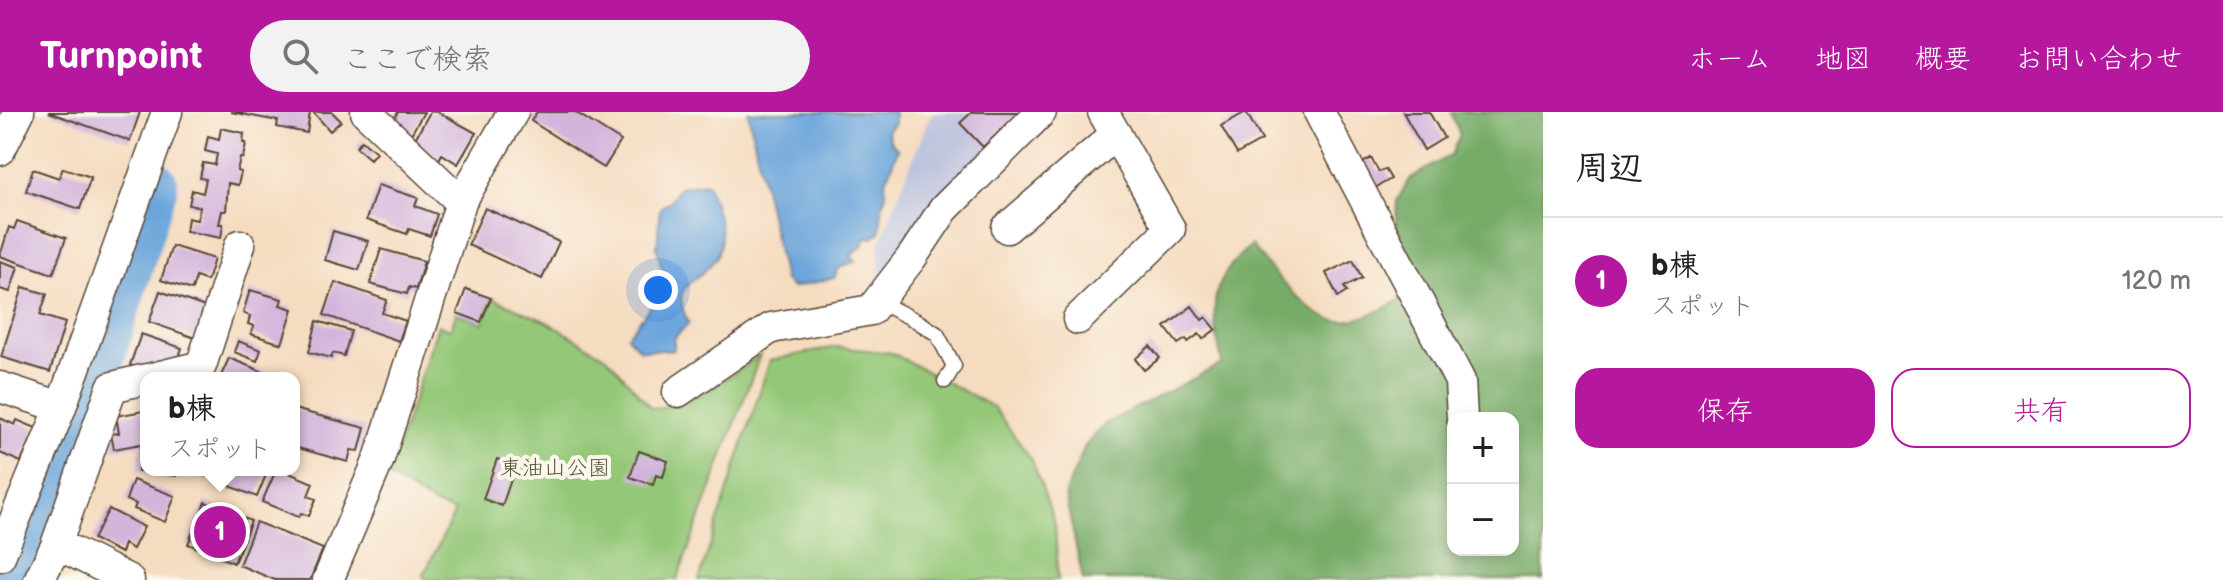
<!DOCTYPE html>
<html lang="ja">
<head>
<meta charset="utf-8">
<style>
  :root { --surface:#fff; --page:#f2f2f2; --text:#202124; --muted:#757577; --line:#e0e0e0; --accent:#b5179e }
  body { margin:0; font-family:"Balsamiq Sans","Klee One",sans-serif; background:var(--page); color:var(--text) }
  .controls { position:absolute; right:24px; bottom:24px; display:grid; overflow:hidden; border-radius:16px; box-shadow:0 4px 12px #0003 }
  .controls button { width:72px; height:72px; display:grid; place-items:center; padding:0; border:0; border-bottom:2px solid var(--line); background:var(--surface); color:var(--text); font:40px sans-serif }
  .you { position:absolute; left:658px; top:178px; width:28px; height:28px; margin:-20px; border:6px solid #fff; border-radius:50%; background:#1a73e8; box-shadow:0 0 0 12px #1a73e833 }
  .badge { display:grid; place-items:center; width:52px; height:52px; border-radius:50%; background:var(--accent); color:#fff; font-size:26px; font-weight:700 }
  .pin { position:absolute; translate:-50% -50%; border:4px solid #fff; box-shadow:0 2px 8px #0006 }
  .popup { position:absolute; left:140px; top:260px; width:160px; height:104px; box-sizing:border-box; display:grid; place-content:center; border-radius:16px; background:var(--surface); filter:drop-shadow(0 2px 6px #0005); font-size:26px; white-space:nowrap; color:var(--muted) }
  .popup b { font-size:30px; color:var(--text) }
  .popup::after { content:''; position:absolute; left:50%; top:100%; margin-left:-16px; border:16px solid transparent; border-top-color:var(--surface) }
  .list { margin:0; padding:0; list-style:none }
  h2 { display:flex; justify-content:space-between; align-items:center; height:104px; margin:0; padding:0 32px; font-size:34px }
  h2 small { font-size:26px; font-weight:400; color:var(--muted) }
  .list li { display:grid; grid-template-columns:52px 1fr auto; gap:24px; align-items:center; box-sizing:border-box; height:128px; padding:0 32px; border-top:2px solid var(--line) }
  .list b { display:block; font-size:30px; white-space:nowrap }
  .list p { margin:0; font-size:26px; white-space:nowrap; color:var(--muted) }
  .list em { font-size:26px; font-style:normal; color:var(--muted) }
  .actions { display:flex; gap:16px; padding:24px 32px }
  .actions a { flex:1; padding:18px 0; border:2px solid var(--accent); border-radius:24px; text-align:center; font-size:28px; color:var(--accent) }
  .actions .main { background:var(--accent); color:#fff }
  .icon { flex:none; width:44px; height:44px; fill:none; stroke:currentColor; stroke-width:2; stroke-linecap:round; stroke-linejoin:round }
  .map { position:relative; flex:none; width:1543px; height:468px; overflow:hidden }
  header { display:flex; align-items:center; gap:48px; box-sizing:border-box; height:112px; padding:0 40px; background:var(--accent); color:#fff }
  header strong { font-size:38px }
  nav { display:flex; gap:44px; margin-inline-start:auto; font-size:28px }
  .search { width:560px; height:72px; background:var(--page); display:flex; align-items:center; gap:20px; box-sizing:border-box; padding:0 28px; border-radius:44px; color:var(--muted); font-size:30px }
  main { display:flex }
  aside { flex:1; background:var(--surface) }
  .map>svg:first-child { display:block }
  .industrial { fill:#bdc3de }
  .green { fill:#94c878; stroke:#68794b; stroke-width:2 }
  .forest { fill:#77ac68; stroke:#596b43; stroke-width:2; fill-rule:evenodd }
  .water { fill:#6ba5db; stroke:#53687c; stroke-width:2 }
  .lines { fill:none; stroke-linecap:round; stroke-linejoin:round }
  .river { stroke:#6ba5db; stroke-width:50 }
  .building { fill:#d3b5dc }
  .lane-casing { stroke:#574536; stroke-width:17 }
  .street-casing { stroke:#574536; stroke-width:33 }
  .lane { stroke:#fff; stroke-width:14 }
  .street { stroke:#fff; stroke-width:30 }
  .labels { text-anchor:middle; stroke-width:8; stroke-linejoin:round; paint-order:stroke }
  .park-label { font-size:22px; fill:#565939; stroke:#fbf7ec }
</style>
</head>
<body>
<header>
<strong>Turnpoint</strong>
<div class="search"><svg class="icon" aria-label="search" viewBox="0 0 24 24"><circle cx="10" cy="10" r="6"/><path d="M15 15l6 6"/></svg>ここで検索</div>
<nav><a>ホーム</a><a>地図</a><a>概要</a><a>お問い合わせ</a></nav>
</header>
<main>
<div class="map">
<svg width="1543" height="468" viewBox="0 0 1543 468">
  <rect width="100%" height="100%" fill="#fbf7ec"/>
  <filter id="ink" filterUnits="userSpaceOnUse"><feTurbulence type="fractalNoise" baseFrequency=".0125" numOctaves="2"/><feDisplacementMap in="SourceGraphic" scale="16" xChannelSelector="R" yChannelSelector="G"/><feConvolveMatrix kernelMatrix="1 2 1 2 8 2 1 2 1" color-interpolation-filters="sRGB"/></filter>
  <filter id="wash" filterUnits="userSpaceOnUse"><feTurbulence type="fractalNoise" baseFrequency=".006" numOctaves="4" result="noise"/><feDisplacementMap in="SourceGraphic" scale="32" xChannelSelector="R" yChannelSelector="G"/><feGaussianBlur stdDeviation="1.8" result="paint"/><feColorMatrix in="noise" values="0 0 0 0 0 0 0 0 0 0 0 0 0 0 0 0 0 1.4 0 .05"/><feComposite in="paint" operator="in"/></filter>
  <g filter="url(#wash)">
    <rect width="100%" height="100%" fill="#f5dcc0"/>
    <path class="industrial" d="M934,0H1026L880,167L879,133L929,6Z"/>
    <path class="green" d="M493,186L547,210L608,246L651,296C692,295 728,266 760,243L677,468H427L423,464L455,400L435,393L388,364L438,213L451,217L456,201L483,211Z
      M836,235L892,241L993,295L1032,348L1055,412L1058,468H699L770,248Z"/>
    <path class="forest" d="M1451,0H1543V468H1083L1065,382L1085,334L1106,311L1222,252C1212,198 1205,172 1251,133C1268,155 1312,210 1341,209C1363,208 1382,198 1400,188L1405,148L1396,111L1397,88L1411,66L1451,43L1460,23ZM1453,306H1513V438H1453Z"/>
    <path class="water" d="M748,0H894V11L887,19L890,29L898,37L885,71L886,82L882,93L880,120L873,126L866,125L863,133L851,144L856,149L839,156L834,166L792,176L784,168Z
      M707,71C714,92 728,123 716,145C700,173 666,169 689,211L674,226V238H640L627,224L653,192L664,165L657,136L660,96L670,89L679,75Z"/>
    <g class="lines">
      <path class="river" d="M12,468L48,393L76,322L153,73"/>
    </g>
    <g id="blocks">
      <path class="building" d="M48,0H140L130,29Z
        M231,0H310L307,21L277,15L278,9Z
        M313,0H332L341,9L330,19Z
        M398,0H424L410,24L391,13Z
        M430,0H438L476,21L458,52L442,42L439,48L412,32Z
        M537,0H575L621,29L604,56L531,9Z
        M972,0H1021L983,35L960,11Z
        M1246,0L1262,28L1237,42L1221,14Z
        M1403,0H1429L1444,26L1424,38Z
        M221,16L244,21L243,31H246L243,46H240L237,59L241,60L238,73L228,71L226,99H222L219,112H223L221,126L186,119L188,106L197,108L200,95L189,93L192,78L203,81L206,67L200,66L203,51L215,53L217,42L205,39L208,24L219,27Z
        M362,28L376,40L370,47L356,35Z
        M1371,46L1379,60L1385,57L1391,67L1373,77L1358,54Z
        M63,56L91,65L80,97L26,79L33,57L59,66Z
        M378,73L418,86L415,94L437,102L430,124L409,117L407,122L366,108Z
        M485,96L559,130L542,167L468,133Z
        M17,109L66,126L53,162L0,144L9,115L14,117Z
        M333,119L368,129L359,158L325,148Z
        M172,134L214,147L207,169L196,165L192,178L161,168Z
        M381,137L424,149L416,177L409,175L407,182L370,172Z
        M1353,148L1362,166L1344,175L1347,180L1338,185L1326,161Z
        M0,149L18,155L10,180L0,177Z
        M335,170L387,188L382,201L406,209L399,229L324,203Z
        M23,175L47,182L40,203L65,211L50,260L1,245Z
        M466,177L491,186L481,210L457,201Z
        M250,178L282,187L280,193L293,197L282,232L251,222L254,214L248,212L250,204L243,201Z
        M160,179L205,195L198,227L149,210Z
        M1192,194L1202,208L1206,205L1216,217L1203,227L1199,222L1188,230L1186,227L1178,232L1165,215Z
        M317,209L351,219L344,244L333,241L331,246L309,240Z
        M141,222L182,236L176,253L160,248L157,257L147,259L130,253Z
        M238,229L261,238L257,249L234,240Z
        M1150,234L1160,246L1144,258L1135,247Z
        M229,246L278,266H220Z
        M294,297L365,316L359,339L351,338L348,350L294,335Z
        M143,299L146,304V331L114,337L111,322L119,321L116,304Z
        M0,306L15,313L17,308L36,316L21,350L0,341Z
        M141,334L146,335V358H177L176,364L138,359Z
        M639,339L668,349L663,365L656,363L653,373L630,365Z
        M497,347L516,353L502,394L483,387Z
        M199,358H268L257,385L198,361Z
        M276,358H282L313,371L308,384L316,387L309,404L301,401L299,405L262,390Z
        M133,368L175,384L165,410L134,397L136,392L126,388Z
        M205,390L251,409L234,451L188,432Z
        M109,397L144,415L133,437L124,432L121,441L93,427Z
        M256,410L323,437L310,468H275L239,453Z"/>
    </g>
  </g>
  <g filter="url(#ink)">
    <use href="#blocks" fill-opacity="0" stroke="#574536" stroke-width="2"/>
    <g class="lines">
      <defs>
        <path id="lane" d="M877,189L917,209L937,222L954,254L945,269"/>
        <path id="street" d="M1319,0L1460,269L1462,306
          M0,38L19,0
          M461,90L513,0
          M1007,116L1116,22
          M1078,207L1170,117L1103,0
          M152,266L201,254L240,133
          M0,275L61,295
          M678,280L771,216L871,198L912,145L944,97L1041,0
          M57,432L129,468
          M0,444L61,295L167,0
          M39,468L55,436L112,275L146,267
          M328,468L379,347L461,90L366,0"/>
      </defs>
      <use href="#lane" class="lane-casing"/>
      <use href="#street" class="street-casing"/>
      <use href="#lane" class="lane"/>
      <use href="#street" class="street"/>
    </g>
  </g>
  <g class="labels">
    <g class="park-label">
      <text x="555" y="363">東油山公園</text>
    </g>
  </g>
</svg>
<div class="controls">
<button>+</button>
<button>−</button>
</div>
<div class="you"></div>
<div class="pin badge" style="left:220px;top:420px">1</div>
<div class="popup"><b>b棟</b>スポット</div>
</div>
<aside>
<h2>周辺<small></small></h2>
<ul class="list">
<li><span class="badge">1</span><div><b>b棟</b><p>スポット</p></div><em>120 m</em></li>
</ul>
<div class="actions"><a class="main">保存</a><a>共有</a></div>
</aside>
</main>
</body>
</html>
